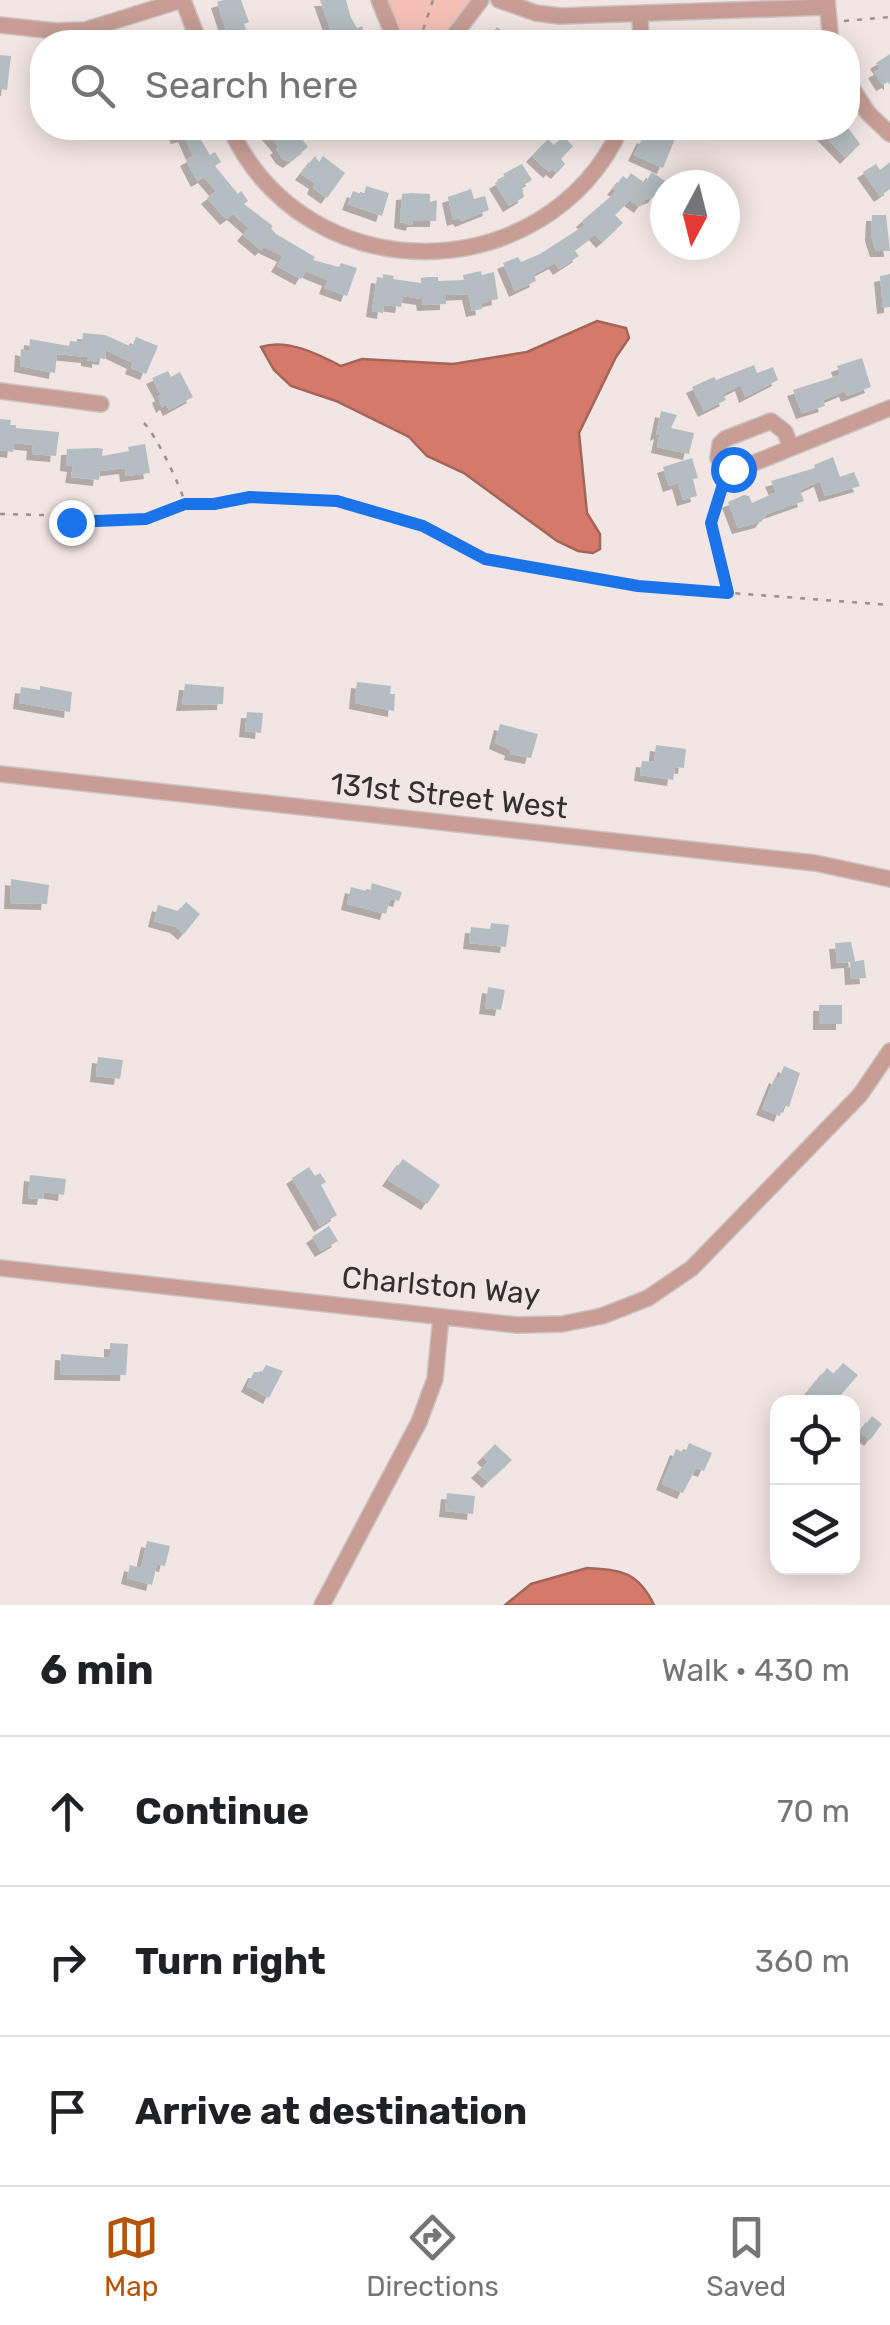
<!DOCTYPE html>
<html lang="en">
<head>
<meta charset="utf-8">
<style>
  :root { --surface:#fff; --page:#f6f6f6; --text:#202124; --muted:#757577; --line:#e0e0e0; --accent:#b45309 }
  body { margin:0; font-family:Rubik,sans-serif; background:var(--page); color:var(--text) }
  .controls { position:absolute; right:30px; bottom:30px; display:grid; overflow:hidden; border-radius:20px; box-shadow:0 5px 25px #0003 }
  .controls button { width:90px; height:90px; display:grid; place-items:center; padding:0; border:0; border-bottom:2px solid var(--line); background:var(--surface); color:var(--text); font:50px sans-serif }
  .compass { position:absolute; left:650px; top:170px; width:90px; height:90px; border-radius:50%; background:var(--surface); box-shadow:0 5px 25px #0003; rotate:187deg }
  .stop { position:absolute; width:30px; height:30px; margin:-22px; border:8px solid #1a73e8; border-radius:50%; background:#fff }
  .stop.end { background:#1a73e8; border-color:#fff; box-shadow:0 2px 10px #0008 }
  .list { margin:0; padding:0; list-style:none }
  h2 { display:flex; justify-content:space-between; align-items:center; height:130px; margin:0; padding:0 40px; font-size:42px }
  h2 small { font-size:32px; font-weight:400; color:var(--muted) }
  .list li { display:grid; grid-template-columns:65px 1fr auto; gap:30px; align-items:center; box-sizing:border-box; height:150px; padding:0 40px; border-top:2px solid var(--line) }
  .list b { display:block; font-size:38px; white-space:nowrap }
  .list em { font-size:32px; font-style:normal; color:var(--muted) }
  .icon { flex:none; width:55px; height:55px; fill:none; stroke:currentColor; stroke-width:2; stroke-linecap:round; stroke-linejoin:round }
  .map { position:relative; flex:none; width:890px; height:1605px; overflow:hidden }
  .search { position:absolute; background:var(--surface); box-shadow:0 5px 25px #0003; left:30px; right:30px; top:30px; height:110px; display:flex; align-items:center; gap:25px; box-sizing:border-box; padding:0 35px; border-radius:40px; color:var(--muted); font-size:38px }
  .sheet { height:580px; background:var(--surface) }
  nav { display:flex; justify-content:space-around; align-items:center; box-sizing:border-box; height:140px; border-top:2px solid var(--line); background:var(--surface); font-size:28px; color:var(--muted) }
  nav a { display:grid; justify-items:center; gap:5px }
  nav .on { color:var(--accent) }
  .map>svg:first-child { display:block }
  .green { fill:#f4c0b6 }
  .water { fill:#d57a6a; stroke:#a56458; stroke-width:2.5 }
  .building { fill:#b4bec2; filter:url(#shadow) }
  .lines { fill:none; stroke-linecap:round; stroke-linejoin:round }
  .minor-casing { stroke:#ccc2c0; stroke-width:18 }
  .path { stroke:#99918f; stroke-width:2.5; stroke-dasharray:5 8; stroke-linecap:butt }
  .minor { stroke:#c89d95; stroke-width:15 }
  .route { stroke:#1a73e8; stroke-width:12 }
  .labels { text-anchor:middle; stroke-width:8; stroke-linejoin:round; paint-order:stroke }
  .street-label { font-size:30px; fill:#34302f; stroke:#f2e6e4 }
</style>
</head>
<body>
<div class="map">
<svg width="890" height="1605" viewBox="0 0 890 1605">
  <defs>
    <filter id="shadow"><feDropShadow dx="-6" dy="6" stdDeviation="0" flood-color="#0004"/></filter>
  </defs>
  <rect width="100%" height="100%" fill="#f2e6e4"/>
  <path class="green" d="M388,0H473L439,42H406Z"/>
  <path class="water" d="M597,321L626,328L629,338L616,357L579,433L587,513L600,534V549L593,553L578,551L557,541L464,473L427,456L409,437L336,401L291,386L274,370L261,347C286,338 318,354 341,366L362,359L453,364L527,352Z
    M587,1568C622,1570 638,1572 654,1605H505L531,1584Z"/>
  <path class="building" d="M224,0H241L249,22L244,24L251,42H230L217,2Z
    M320,0H346L351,18L357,28L362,26L366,40L335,42Z
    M497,27L517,42H485Z
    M890,54V85L888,82L882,85L874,72L880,69L876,63Z
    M0,55L11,56L7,90L0,89Z
    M173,128H204L196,132L210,155L215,152L221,162L215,166L238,194L241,191L248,201L244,204L273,226L271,228L276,234L315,257L313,260L339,267L341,263L357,268L347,296L325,288L328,280L306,271L301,279L277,266L283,256L264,247L261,250L243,235L249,228L233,214L226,219L207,198L216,191L204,177L197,181L186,160L193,156L184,136L177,138Z
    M274,128H282L287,134L293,128L308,147L289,162L282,158L276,149L279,147L267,133Z
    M653,128H663L677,134L663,168L634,155L643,137L648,139Z
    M817,128H848L860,144L846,158Z
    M563,136L573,146L561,159L565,164L557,173L552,169L549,172L532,156L548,139L554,145Z
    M315,156L319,162L323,156L345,173L327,198L313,188L315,183L301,174Z
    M890,162V189L880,196L863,172L876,164L880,170Z
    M522,164L532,180L522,186L524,197L509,206L495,183L505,177L503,174Z
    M652,172L665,181L654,197L645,200L640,207L630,200L615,215L623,223L609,236L602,242L595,234L574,250L579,256L559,269L555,263L534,274L536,281L515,291L503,263L518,257L521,262L540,254L585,225L582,221L617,191L613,189L623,176L627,179L631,173L645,183Z
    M366,186L389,193L382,216L348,204L353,191L364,195Z
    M471,189L474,199L485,196L489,210L461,221L459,218L453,220L448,197Z
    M411,193L430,194V202L437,200L436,221H413L412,225L400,222L402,194Z
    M872,215H886L890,251H876L871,235Z
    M481,271L482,275L494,272L498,299L481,303L482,309L472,311L468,294L446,295V304L423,305L422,299L403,296L401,307L384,305L383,313L372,311L377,277L383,278V274L394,276L393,279L421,283V278L428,277H438V281L464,280L463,275Z
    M890,274V307L883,308L880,276Z
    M83,333L105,335L132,347L136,337L158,346L146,374L131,368L133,363L106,350L105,359L98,358V362L87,360V357L57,354L55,373L20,366L21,349L29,351L30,339L69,346L70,341L82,342Z
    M862,358L871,387L847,396L845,391L823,400L825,406L802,413L793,390L840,375L837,366Z
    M754,365L757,373L773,367L778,380L745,397L741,385L723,394L726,400L704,411L692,387L714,377L716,380Z
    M168,371L171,377L180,372L193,397L169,410L166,404L162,407L158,397L161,395L152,378Z
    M661,411L677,415L671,428L694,433L689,454L657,447L660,433L656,435Z
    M0,419L11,420L10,425H16V428L59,432L56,456L32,454L33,445L14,443L13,452L0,450Z
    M145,444L150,473L126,476L125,468L100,471L99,480L71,477L73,466L66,465L67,449L98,448L103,449L102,456L129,451L128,447Z
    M833,457L840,477L854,472L860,486L825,496L820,481L800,490L804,501L767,514L761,522L738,528L728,502L744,495L749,496L752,503L776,492L771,481L815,468L814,465Z
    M692,458L698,478L693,479L697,496L683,500L678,483L669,486L663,467Z
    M357,682L391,686L390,694H395L394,711L355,703Z
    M185,684L224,687L223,704L182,705Z
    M40,686L72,692L70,712L19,703L21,687L40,690Z
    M247,712L263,713L261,733L245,731Z
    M500,724L538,734L531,758L510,754L511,750L495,743Z
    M656,745L686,749L684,768L675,767L673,780L640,775L642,761L654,762Z
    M11,879L49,885L47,904L10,903Z
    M372,883L402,892L399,901L390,899L386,914L347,904L351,887L370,892Z
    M186,902L200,914L184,934L176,927L154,921L158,905L178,911Z
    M491,923L509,925L506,947L469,943L471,927L490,929Z
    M851,942L855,961L851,962L864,960L866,978L851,979L850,962L837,963L835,943Z
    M488,987L505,990L501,1010L485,1008Z
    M819,1005H842V1024H819Z
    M98,1057L123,1060L120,1079L96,1076Z
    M784,1066L800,1073L789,1107L784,1105L780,1116L762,1109L775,1077L779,1079Z
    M403,1159L440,1185L427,1204L388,1180Z
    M309,1167L315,1176L320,1173L326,1182L321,1185L337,1215L320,1226L292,1178Z
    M30,1175L66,1179L64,1195L44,1192L43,1199L28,1198Z
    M329,1226L338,1241L321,1251L312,1237Z
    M110,1343L128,1344L126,1375L60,1374L61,1354L110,1358Z
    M843,1363L858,1375L835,1402H819L807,1393L827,1368L834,1374Z
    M266,1365L283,1371L269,1398L247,1386L254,1372H262Z
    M872,1416L882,1424L870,1440L860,1432Z
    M689,1443L712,1453L704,1471L696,1468L683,1493L662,1484L676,1449L685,1453Z
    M495,1444L512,1460L488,1482L477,1472L488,1462L483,1457Z
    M447,1493L475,1496L473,1514L445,1511Z
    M147,1541L170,1546L165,1566L157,1564L152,1585L127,1578L130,1565L141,1568Z"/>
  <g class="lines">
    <defs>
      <path id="minor" d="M183,0L199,42
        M379,0L396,42
        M499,0L536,13L560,16L826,7
        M827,0L831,42
        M640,14L641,42
        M0,25L55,31L85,30L182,0
        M449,42L481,0
        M848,82L868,113L890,134
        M230,128C305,293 545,292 621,128
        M0,391L101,404
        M791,448L785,432L771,421L725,439L720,444L718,458L728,468L739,469L890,408
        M0,774L815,863L890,879
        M0,1268L517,1325L562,1324L602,1316L648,1298L692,1268L860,1095L890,1051
        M322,1605L419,1422L435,1379L441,1317"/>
    </defs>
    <use href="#minor" class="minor-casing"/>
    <path class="path" d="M844,21L890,17
      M419,42L433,0
      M144,423C156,435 180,485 185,503
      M725,479L711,523L728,592
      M0,514L44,515L71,521L146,519L185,504H214L250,497L337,501L423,526L485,559L639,586L890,605"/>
    <use href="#minor" class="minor"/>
  </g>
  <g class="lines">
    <path class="route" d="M71,522L146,519L185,504H214L250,497L337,501L423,526L485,559L638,586L728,593L711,523L728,468L733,469"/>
  </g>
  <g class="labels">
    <g class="street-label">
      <text transform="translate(449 796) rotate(6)" y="10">131st Street West</text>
      <text transform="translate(441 1286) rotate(5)" y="10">Charlston Way</text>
    </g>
  </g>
</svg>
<div class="controls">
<button><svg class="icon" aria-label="locate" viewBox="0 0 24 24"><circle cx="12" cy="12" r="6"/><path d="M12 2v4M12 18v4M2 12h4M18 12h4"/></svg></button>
<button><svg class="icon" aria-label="layers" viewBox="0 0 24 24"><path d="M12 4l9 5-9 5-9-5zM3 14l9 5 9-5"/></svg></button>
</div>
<svg class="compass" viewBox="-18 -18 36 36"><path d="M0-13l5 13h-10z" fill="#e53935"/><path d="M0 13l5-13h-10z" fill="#757577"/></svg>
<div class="stop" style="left:733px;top:469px"></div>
<div class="stop end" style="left:71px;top:522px"></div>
<div class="search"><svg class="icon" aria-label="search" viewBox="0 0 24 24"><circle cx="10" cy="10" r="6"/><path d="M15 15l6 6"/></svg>Search here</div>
</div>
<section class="sheet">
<h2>6 min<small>Walk · 430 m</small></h2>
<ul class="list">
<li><svg class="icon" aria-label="ahead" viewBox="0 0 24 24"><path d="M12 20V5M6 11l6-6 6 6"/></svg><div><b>Continue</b></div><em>70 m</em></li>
<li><svg class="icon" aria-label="right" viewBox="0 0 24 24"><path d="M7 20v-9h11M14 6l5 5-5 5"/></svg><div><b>Turn right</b></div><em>360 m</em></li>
<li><svg class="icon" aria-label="arrive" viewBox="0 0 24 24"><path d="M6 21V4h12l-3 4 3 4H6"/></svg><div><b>Arrive at destination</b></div></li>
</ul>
</section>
<nav>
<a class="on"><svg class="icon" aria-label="map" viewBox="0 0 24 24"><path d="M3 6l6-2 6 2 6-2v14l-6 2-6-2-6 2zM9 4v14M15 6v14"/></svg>Map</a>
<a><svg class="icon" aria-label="directions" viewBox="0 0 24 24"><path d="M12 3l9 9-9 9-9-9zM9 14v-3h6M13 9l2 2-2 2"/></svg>Directions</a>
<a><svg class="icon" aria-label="saved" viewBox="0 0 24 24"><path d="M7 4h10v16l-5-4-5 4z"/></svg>Saved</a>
</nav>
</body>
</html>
